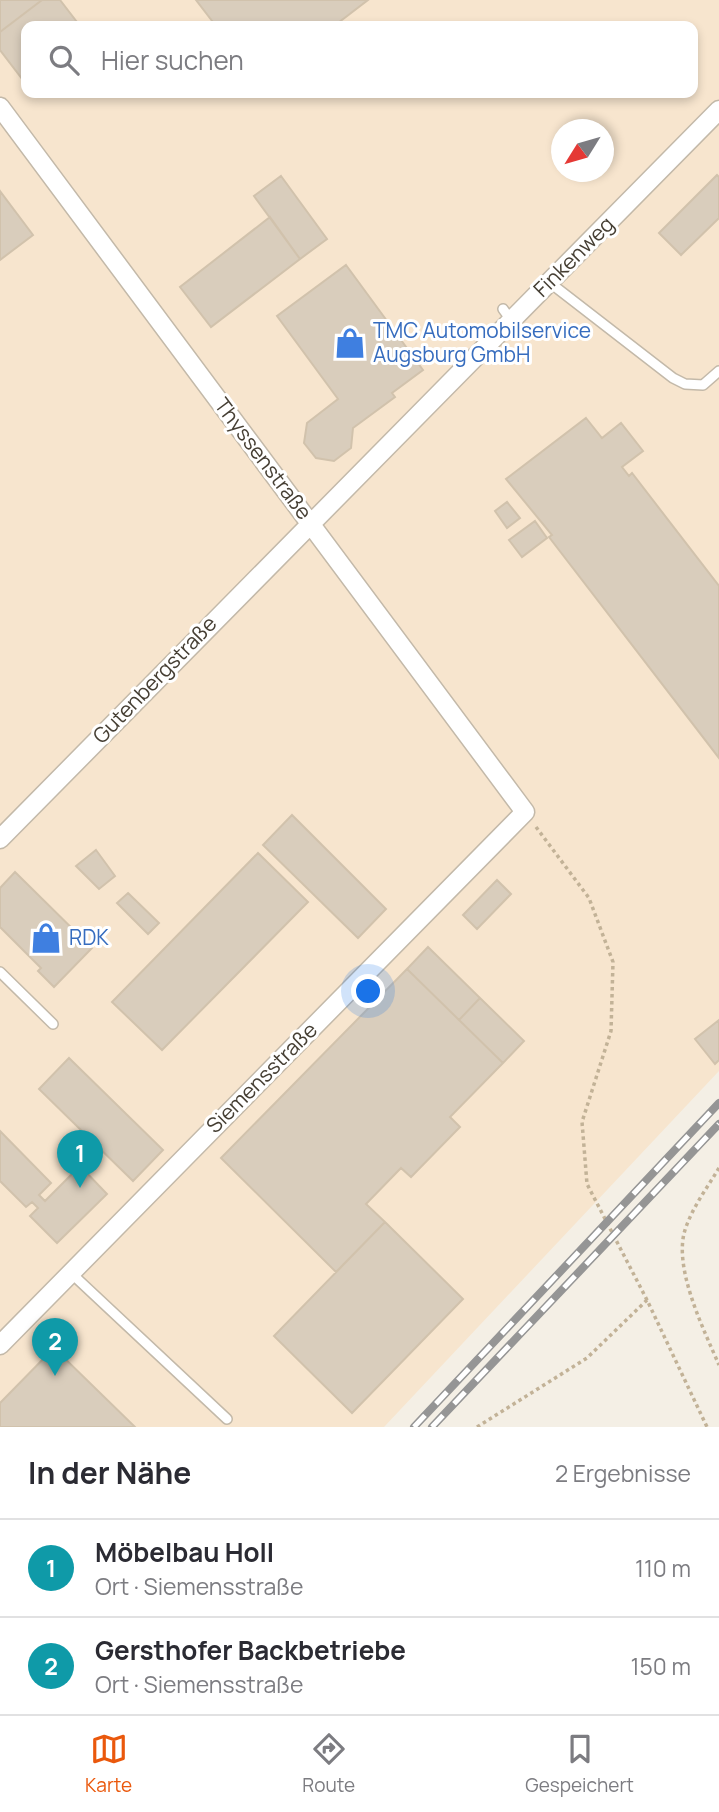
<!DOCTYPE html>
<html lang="de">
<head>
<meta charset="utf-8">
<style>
  :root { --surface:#fff; --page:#f2f2f3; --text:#2b2b33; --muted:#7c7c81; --line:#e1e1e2; --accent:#ea580c }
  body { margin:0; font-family:Manrope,sans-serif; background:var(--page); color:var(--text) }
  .compass { position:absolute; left:551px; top:119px; width:63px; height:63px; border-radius:50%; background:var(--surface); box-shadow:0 4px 10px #0003; rotate:233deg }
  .you { position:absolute; left:369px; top:992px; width:24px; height:24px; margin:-18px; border:5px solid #fff; border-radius:50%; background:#1a73e8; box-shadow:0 0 0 10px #1a73e833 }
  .badge { display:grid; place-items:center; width:46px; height:46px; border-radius:50%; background:var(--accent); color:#fff; font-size:23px; font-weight:700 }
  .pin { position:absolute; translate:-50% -58px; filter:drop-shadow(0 2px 4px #0008) }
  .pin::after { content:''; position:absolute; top:37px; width:24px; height:21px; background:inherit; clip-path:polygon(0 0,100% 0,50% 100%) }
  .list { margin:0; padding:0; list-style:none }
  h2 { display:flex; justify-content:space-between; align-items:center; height:91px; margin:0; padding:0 28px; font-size:30px }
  h2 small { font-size:23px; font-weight:400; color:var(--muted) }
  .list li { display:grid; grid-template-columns:46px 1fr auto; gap:21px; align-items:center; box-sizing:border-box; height:98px; padding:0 28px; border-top:2px solid var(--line) }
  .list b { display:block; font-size:26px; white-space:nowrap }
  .list p { margin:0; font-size:23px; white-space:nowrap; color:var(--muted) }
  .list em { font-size:23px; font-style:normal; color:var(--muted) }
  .icon { flex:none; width:38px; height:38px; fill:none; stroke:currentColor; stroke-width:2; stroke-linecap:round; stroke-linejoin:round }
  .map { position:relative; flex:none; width:719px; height:1427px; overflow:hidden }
  .search { position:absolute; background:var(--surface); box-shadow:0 4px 10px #0003; left:21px; right:21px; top:21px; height:77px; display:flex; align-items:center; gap:18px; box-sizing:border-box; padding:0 24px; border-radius:14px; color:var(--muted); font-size:26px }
  .sheet { height:287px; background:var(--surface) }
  nav { display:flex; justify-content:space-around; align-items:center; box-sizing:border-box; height:98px; border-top:2px solid var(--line); background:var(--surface); font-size:19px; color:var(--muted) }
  nav a { display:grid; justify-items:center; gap:4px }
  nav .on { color:var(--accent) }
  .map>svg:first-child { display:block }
  .commercial { fill:#f7e5ce; fill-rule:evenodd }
  .building { fill:#d9cdbc; stroke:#d1c2ac; stroke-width:2 }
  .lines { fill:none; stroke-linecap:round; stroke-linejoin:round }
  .lane-casing { stroke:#c3b9a9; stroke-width:12 }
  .street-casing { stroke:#c3b9a9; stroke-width:21 }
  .path { stroke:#c2b297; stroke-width:3.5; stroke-dasharray:3.5 3.5; stroke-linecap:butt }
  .lane { stroke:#fff; stroke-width:9 }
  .street { stroke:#fff; stroke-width:18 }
  .rail-casing { stroke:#959595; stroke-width:8 }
  .rail { stroke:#fff; stroke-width:5; stroke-dasharray:16; stroke-linecap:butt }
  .labels { text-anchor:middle; stroke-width:6; stroke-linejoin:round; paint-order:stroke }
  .street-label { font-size:21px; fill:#463f34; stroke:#fff }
  .shop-label { font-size:21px; fill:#366cbe; stroke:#fff; text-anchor:start }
</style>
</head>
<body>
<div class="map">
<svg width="719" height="1427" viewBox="0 0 719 1427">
  <rect width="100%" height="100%" fill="#f4efe5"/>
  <path class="commercial" d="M0,0H719V1071L384,1427H0ZM26,26H693V93H26ZM562,130H604V172H562Z"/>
  <path class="building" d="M0,0H42L0,32Z
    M42,0H60L80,26H26V84L0,50V32Z
    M196,0H368L334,26H216Z
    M717,175L719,177V218L681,255L659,233Z
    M281,176L327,239L300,259L254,196Z
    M0,191L33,235L0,260Z
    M270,217L300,259L211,327L180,287Z
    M346,265L423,370L392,393L395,397L353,428L351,448L334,461L316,458L304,443L307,423L338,399L277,316Z
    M586,418L602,438L621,423L643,451L622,467L629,476L632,473L719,586V758L549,537L552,535L506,479Z
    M507,502L520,518L507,528L495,511Z
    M535,521L547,538L522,557L509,540Z
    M292,815L386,909L358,938L263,845Z
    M96,850L115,876L99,889L76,866Z
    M258,853L308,902L162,1050L112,1002Z
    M15,872L92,948L54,987L38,971L41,968L0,927V888Z
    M497,880L511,894L477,929L463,915Z
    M128,893L159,923L148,934L117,903Z
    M428,947L480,998L459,1020L407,969Z
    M407,969L503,1063L450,1117L460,1127L411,1177L401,1168L366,1204L385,1222L336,1272L221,1158Z
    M480,998L524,1041L503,1063L459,1020Z
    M719,1020V1060L715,1064L695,1039Z
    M69,1058L163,1150L133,1181L39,1089Z
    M0,1131L51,1183L39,1195L45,1201L80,1166L107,1194L57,1243L30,1216L38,1208L32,1202L26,1207L0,1181Z
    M385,1222L463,1299L352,1413L274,1336Z
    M54,1348L135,1427H0V1403Z"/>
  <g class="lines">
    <defs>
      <path id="lane" d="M549,282L673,378L685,384L703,385L719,371
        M503,309L511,320
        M0,972L53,1024
        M71,1273L227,1419"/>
      <path id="street" d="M0,107L525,812L0,1345
        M0,839L719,110"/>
    </defs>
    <use href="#lane" class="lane-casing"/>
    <use href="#street" class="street-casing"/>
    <path class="path" d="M536,827L589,898L613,962L611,1031L582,1122L587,1184L647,1300L707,1427
      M719,1168C707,1188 692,1208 685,1230C673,1268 704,1330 719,1365
      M477,1427L587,1358L647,1300"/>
    <use href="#lane" class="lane"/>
    <use href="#street" class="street"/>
    <defs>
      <path id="rail" d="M414,1427L719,1103
        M432,1427L719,1124"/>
    </defs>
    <use href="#rail" class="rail-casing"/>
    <use href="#rail" class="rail"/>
  </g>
  <defs>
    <symbol id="shop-bare" viewBox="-9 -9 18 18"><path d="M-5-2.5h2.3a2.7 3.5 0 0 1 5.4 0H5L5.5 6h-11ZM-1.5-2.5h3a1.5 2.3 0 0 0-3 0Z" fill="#3f7fe0" stroke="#fff" stroke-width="2.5" paint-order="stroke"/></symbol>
  </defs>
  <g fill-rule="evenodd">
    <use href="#shop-bare" x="328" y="321" width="44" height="44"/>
    <use href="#shop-bare" x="24" y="916" width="44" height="44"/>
  </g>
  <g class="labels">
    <g class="street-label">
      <text transform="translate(574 257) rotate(-45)" y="7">Finkenweg</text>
      <text transform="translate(263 459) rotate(53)" y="7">Thyssenstraße</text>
      <text transform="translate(155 680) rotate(-46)" y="7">Gutenbergstraße</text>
      <text transform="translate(262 1078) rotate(-45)" y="7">Siemensstraße</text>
    </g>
    <g class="shop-label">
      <text x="373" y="338">TMC Automobilservice<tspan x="373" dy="24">Augsburg GmbH</tspan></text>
      <text x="69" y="945">RDK</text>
    </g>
  </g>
</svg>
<svg class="compass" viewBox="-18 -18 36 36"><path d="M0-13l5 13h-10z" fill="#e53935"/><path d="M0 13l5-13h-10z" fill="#7c7c81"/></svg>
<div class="you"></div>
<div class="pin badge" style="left:80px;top:1188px;background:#0f9aa8">1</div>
<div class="pin badge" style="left:55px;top:1376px;background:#0f9aa8">2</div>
<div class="search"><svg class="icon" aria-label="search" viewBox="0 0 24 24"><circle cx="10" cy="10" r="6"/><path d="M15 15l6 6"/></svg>Hier suchen</div>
</div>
<section class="sheet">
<h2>In der Nähe<small>2 Ergebnisse</small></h2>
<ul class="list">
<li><span class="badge" style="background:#0f9aa8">1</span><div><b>Möbelbau Holl</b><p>Ort · Siemensstraße</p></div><em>110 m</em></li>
<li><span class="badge" style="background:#0f9aa8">2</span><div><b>Gersthofer Backbetriebe</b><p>Ort · Siemensstraße</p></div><em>150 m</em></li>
</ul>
</section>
<nav>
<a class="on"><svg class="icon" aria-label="map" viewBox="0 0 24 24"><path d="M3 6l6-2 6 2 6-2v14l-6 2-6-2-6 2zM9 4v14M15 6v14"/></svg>Karte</a>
<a><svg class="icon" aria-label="directions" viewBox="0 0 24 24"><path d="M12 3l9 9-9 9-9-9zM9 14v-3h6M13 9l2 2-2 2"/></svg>Route</a>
<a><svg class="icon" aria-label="saved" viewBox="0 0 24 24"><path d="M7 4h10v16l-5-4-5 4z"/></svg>Gespeichert</a>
</nav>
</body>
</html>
